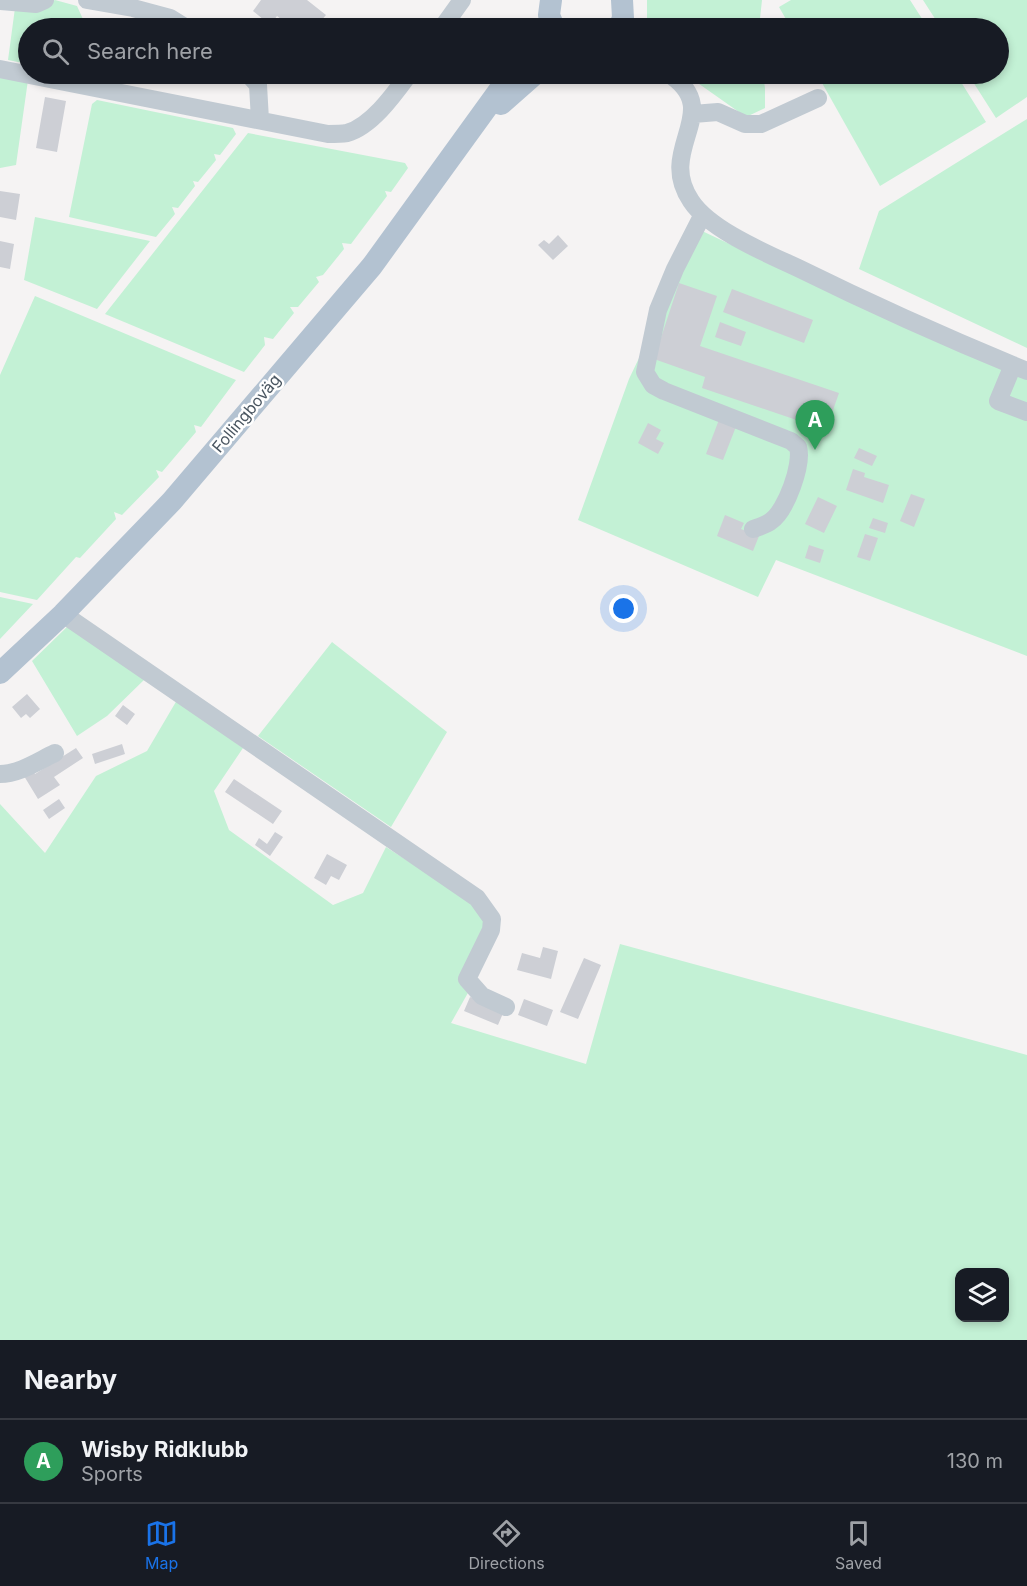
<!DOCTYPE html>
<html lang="en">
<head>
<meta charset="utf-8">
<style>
  :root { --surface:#171b24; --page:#20242c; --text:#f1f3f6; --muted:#9ea1a6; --line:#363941; --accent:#1a73e8 }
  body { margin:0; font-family:Inter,sans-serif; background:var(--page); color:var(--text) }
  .controls { position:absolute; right:18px; bottom:18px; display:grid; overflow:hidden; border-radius:12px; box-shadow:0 3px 9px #0003 }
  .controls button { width:54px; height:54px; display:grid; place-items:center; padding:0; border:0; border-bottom:2px solid var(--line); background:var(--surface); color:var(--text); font:30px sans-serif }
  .you { position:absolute; left:624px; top:609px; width:21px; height:21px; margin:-15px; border:4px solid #fff; border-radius:50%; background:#1a73e8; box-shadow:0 0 0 9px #1a73e833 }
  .badge { display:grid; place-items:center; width:39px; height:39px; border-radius:50%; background:var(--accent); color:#fff; font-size:20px; font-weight:700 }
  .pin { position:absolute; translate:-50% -50px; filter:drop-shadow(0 2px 3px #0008) }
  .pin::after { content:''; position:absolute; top:32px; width:21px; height:18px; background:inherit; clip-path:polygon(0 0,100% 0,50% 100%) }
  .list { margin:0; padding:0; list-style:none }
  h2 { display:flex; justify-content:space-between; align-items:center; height:78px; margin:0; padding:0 24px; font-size:26px }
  h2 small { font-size:20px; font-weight:400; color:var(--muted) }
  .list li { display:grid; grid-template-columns:39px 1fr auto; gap:18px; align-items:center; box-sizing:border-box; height:84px; padding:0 24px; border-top:2px solid var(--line) }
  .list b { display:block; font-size:22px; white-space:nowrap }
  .list p { margin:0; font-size:20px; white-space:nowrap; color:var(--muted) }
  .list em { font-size:20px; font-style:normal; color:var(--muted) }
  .icon { flex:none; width:33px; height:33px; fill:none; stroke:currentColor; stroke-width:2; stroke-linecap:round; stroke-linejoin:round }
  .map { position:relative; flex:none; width:1027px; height:1340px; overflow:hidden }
  .search { position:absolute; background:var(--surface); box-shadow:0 3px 9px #0003; left:18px; right:18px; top:18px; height:66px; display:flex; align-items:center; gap:15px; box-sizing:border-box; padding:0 21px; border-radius:33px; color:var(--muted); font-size:22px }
  .sheet { height:162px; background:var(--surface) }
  nav { display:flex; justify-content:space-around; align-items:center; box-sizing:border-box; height:84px; border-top:2px solid var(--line); background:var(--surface); font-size:16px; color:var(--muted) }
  nav a { display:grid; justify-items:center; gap:3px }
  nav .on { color:var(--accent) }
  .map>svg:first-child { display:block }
  .green { fill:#c3f1d5; fill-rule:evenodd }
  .building { fill:#cdcfd5 }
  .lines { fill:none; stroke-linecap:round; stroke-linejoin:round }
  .minor { stroke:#c1cad2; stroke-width:18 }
  .major { stroke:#b3c2d1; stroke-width:22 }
  .labels { text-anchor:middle; stroke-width:5; stroke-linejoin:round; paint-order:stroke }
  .street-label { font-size:16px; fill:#4a5661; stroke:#fff }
</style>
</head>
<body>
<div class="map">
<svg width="1027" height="1340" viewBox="0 0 1027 1340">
  <rect width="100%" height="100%" fill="#f5f3f3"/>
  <path class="green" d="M55,0L77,6L87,28H28V64L8,60L15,8L33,9Z
    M647,0H762L759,28H647Z
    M791,0H910L928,28H791L779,7Z
    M923,0H1027V97L996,118L968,74H998V28H941Z
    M685,74H763L765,88V108L746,117Z
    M817,74H956L986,122L880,186Z
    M0,75L28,80L16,165L0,168Z
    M97,100L233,128L236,134L220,155L214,154L216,160L198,182L193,181L195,186L178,208L172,207L175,214L156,237L69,217L92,104Z
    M1027,119V348L859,269L879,211Z
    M248,133L405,163L408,168L391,192L385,191L387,196L351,244L342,243L344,249L323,275L316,277L319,282L298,307H290L294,313L273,339L264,337L265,345L244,372L105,314Z
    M35,217L150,241L97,309L24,280Z
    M700,230L903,326L1027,379V656L776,560L758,597L578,520L629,379Z
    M35,296L236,380L201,427L194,425L196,432L162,472L156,470L159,477L122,515L114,512L116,519L80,558L76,557L37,600L0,592V375Z
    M0,597L33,604L0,639Z
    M69,625L146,678L107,716L77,736L32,661Z
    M332,642L447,732L391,827L258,736Z
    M177,700L243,748L214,791L229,830L333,905L363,893L386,847L472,902L486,918L469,991L451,1023L586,1064L620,944L1027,1055V1340H0V804L45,853L96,776L147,751ZM960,1272H1004V1318H960Z"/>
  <path class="building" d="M261,0H307L326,15L315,28H293L277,16L270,25L253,11Z
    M295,74H313L307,82Z
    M45,97L66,101L57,152L36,148Z
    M0,191L20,194L16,220L0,217Z
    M558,235L568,246L553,260L538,245L544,240L549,244Z
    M0,241L14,244L10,269L0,267Z
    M679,283L717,296L700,346L839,393L826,430L702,388L705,377L654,359Z
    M732,289L813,320L804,343L723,312Z
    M720,322L746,332L741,346L715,337Z
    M720,417L737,424L723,460L706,454Z
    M648,423L661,430L656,439L664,443L658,454L638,443Z
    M859,448L877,456L872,466L854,458Z
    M853,469L865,473L864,477L889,485L883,503L846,490Z
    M911,494L925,499L914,527L900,521Z
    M818,497L837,506L824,533L805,524Z
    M725,515L744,523L741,529L759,536L753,551L717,536Z
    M873,518L888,523L885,533L869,528Z
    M865,534L878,538L870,561L857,557Z
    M809,545L824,550L820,563L805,558Z
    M27,694L40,709L30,718L26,714L21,718L12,707Z
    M123,705L135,714L127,725L115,716Z
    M122,744L125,754L95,764L92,754Z
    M76,748L83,758L54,777L60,785L38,799L24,776L33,770L35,774Z
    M234,779L282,811L273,824L225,792Z
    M59,799L65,808L49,819L43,810Z
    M275,832L283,837L270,856L255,845L259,838L267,844Z
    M327,854L347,865L339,880L331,876L326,885L314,878Z
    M543,947L558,951L551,979L517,970L522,953L540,958Z
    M584,958L601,965L578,1019L560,1012Z
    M470,997L504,1011L498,1025L464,1011Z
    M524,999L553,1010L547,1026L518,1015Z"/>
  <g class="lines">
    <path class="minor" d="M87,0L133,8L170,18L186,28
      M0,1L36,4L45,0
      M442,28L462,0
      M0,69L328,134C334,134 341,134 347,133C372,126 395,93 409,74
      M248,74L258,85L260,120
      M669,74C726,112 655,148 691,201C710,230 766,253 798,268C873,305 949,339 1027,371
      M693,114L718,112L745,124H761L818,98
      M702,216L675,269L658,310L645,372L653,385L664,391L791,441L798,447C803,464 786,511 771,521C766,525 759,527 753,529
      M1013,365L998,401L1027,412
      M63,614L477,898L492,919L491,930L467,979L482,996L506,1007
      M0,774C19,774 38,761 55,753"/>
    <path class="major" d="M551,0L549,15L554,28
      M619,28L623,18L622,0
      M501,104L535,74
      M0,673L63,614L172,501L372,266L511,74"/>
  </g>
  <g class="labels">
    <g class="street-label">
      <text transform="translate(246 413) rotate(-50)" y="6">Follingboväg</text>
    </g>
  </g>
</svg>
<div class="controls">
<button><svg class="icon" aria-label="layers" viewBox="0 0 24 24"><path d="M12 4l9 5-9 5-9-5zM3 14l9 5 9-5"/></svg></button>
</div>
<div class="you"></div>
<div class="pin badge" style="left:815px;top:450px;background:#2e9e5b">A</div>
<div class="search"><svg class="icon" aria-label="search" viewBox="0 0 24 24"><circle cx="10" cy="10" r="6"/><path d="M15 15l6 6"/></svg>Search here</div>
</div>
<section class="sheet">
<h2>Nearby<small></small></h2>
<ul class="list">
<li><span class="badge" style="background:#2e9e5b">A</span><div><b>Wisby Ridklubb</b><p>Sports</p></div><em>130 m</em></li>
</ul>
</section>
<nav>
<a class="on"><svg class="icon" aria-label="map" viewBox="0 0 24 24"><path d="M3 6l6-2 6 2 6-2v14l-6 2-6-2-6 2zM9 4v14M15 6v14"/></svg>Map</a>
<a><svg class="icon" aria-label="directions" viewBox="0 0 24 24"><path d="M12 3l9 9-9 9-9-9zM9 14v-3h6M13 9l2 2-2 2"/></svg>Directions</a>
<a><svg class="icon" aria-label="saved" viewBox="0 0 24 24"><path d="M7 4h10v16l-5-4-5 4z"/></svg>Saved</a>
</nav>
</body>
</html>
